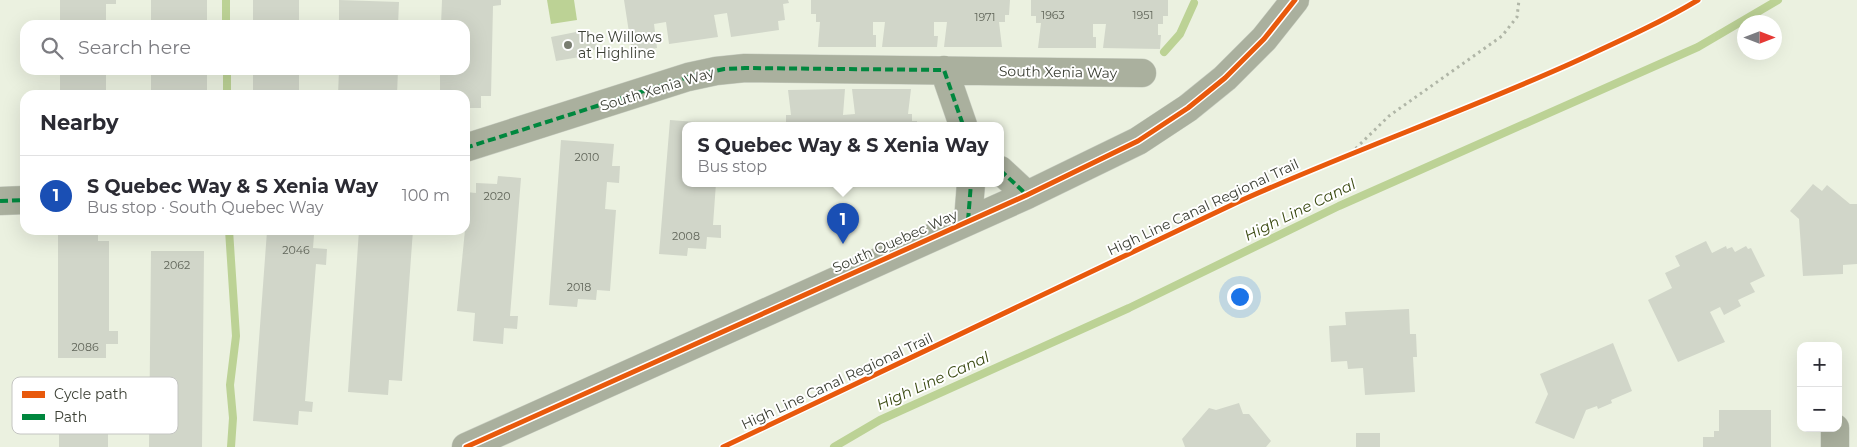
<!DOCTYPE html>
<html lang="en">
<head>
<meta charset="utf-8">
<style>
  :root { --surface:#fff; --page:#f2f2f3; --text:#2b2b33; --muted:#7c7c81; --line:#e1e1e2; --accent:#b45309 }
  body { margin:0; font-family:Montserrat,sans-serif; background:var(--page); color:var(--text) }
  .controls { position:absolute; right:15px; bottom:15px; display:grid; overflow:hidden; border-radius:10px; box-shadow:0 5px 20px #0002 }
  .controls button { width:45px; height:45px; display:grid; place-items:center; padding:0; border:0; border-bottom:1px solid var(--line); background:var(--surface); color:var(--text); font:25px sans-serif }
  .compass { position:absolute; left:1737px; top:15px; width:45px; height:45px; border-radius:50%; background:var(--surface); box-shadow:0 5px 20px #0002; rotate:90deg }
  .you { position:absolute; left:1239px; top:296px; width:18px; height:18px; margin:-12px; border:4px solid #fff; border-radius:50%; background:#1a73e8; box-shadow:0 0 0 8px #1a73e833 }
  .badge { display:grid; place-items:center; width:32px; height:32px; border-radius:50%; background:var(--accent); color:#fff; font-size:16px; font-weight:700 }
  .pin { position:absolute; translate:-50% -41px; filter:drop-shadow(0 1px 2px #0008) }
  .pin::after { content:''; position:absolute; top:26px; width:18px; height:15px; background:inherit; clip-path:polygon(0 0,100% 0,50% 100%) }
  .popup { position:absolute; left:682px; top:122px; width:322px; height:65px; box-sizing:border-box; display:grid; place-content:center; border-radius:10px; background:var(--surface); filter:drop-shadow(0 1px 4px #0005); font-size:16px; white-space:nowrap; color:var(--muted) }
  .popup b { font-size:19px; color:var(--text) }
  .popup::after { content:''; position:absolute; left:50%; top:100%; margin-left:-10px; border:10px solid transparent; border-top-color:var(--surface) }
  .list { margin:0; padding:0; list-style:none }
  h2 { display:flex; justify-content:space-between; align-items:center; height:65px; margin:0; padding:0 20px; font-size:21px }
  h2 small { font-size:16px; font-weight:400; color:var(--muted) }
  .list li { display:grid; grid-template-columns:32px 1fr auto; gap:15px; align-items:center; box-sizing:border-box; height:80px; padding:0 20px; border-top:1px solid var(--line) }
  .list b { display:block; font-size:19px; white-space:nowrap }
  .list p { margin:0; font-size:16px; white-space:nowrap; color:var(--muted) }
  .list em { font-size:16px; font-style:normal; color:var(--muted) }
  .icon { flex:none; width:28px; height:28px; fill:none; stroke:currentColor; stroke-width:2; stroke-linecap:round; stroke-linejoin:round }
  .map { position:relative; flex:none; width:1857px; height:447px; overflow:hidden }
  .search { position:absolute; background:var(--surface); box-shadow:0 5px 20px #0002; left:20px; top:20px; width:450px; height:55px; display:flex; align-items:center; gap:12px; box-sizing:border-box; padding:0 18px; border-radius:15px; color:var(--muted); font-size:19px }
  .panel { position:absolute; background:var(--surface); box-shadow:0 5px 20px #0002; left:20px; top:90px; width:450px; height:145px; border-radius:15px }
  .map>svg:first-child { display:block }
  .water { fill:#bcd295 }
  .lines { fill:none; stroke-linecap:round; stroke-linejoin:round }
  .stream { stroke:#bcd295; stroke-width:8 }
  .building { fill:#d1d6c9 }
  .minor-casing { stroke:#cacfc3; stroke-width:29 }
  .path { stroke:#b0b6a7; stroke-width:3; stroke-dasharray:2.5 4; stroke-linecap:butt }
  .minor { stroke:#aab09e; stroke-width:28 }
  .quiet { stroke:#00873e; stroke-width:4; stroke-dasharray:8 4; stroke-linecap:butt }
  .cycleway-casing { stroke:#fff; stroke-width:8 }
  .cycleway { stroke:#e8590c; stroke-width:5 }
  .poi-dot { fill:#797d70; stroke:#fff; stroke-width:2 }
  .labels { text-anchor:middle; stroke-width:4; stroke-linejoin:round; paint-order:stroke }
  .number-label { font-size:11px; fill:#606559 }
  .poi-label { font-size:14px; fill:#3b3f34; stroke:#fff; text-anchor:start }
  .street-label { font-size:14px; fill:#3b3f34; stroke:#fff }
  .water-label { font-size:15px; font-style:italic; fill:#394910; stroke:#fff }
  .key { fill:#fff; stroke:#c4c5c2; stroke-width:1 }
  .key-label { font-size:14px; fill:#3b3f34 }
</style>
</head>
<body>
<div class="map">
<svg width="1857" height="447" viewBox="0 0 1857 447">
  <rect width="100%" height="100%" fill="#ebf1e0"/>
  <path class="water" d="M547,0H574L577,20L551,24Z"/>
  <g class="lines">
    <path class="stream" d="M226,0V25
      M1164,52L1180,34L1194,3
      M227,70V95
      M229,230L236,336L230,385L233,418L231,447
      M834,447L880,420L1129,308L1339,206L1698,47L1778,0"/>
  </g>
  <path class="building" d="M60,0H116V4H106V25H60Z
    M151,0H207V25H151Z
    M253,0H299V25H253Z
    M339,0L399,2L398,25H339Z
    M442,0H501V5L493,6L491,96H481V108H465V95H440V70H465V25H441Z
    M624,0H788L789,3L783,4L785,20L778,21L779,30L731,37L727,13L714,15L718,37L669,44L666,22L654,24L657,48L632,52Z
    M811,0H1010L1009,15H1005V22H999L1002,47H944L947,22H934V36H938L937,47H882L885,22H873V35H876V47H818L820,22H816V14H811Z
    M1031,0H1168V16H1163V24H1158V35H1161L1160,49L1103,48L1106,24H1093V37H1096V48H1038L1041,23H1036V16H1031Z
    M581,31L583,42L596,40L597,49L585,52L586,56L556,61L551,37Z
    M60,70H106V95H60Z
    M151,70H207V95H151Z
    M253,70H299V95H253Z
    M339,70H398L397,95H338Z
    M845,89L843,115L855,114L852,89H911L908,114H912V121H917V125H781V122H786V115H791L788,90Z
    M670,120L708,123V125H686V183H716L713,225H721V238L707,237L706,249L688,248L687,256L659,254Z
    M561,140L614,144L612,166H620L619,183L607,182L605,209L616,210L610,291L597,290L596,300L578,299L577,307L549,305Z
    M498,176L521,178L510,316H518L517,329L504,328L503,344L473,341L475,313L457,311L465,230L466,192L476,193V183L497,184Z
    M1813,184L1822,191L1827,185L1850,204H1857V264L1843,265V274L1803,276L1799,219L1790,211Z
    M98,230V241H109V331H118V344H106V358H58V231Z
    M359,230H413L402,381L389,380L388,395L348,392Z
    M267,231L314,235L313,248L327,249L326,265L316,264L305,401L313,402L312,412L299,411L298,425L253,421Z
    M1706,241L1712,253L1726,246L1727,249L1732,247L1735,252L1746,246L1748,249L1751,248L1765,276L1750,283L1755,292L1738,300L1741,306L1724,315L1720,307L1710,312L1725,342L1678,362L1648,300L1672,288L1665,273L1680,266L1675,256Z
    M151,251H204L202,447H149Z
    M1409,309L1410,334H1416L1417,357H1413L1415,392L1365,395L1363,368L1348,369L1347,361L1331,362L1329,326L1346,325L1345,312Z
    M1613,343L1632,391L1611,400L1612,403L1598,409L1597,406L1586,410L1574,439L1535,423L1548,394L1540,374Z
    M59,383H104L103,395H118V409H108V447H59Z
    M1239,403L1243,414H1249L1271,441L1266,447H1185L1182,439L1209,408L1216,410Z
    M1719,410H1771V447H1703V437H1714V431H1719Z
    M1356,433H1380V447H1356Z"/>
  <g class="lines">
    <defs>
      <path id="minor" d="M944,70L963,125
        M465,148L688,77L716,71L745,68L1142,73
        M1000,170L1027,195
        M0,201L25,200
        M968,221L971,183
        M1835,428V447
        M466,447L1027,195L1138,141L1188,108L1225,78L1264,39L1295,0"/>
    </defs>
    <use href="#minor" class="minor-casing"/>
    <path class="path" d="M1351,153L1389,116L1502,36L1517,17L1519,0"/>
    <use href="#minor" class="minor"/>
    <path class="quiet" d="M465,148L688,77L724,69L745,68L944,70L963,125
      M1000,170L1027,195
      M0,201L25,200
      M968,221L971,183"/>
    <defs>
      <path id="cycleway" d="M466,447L1027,195L1138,141L1188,108L1225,78L1264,39L1295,0
        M723,447L1240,201C1349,152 1463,112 1572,63C1615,43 1658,24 1698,0"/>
    </defs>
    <use href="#cycleway" class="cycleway-casing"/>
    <use href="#cycleway" class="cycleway"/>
  </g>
  <circle class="poi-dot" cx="568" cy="45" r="5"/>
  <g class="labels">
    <g class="number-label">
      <text x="1053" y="19">1963</text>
      <text x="1143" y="19">1951</text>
      <text x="985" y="21">1971</text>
      <text x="587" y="161">2010</text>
      <text x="497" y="200">2020</text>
      <text x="686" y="240">2008</text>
      <text x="296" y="254">2046</text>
      <text x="177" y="269">2062</text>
      <text x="579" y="291">2018</text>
      <text x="85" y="351">2086</text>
    </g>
    <g class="poi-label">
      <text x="578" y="42">The Willows<tspan x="578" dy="16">at Highline</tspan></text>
    </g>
    <g class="street-label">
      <text transform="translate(1058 72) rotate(1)" y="5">South Xenia Way</text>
      <text transform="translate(657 89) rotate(-17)" y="5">South Xenia Way</text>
      <text transform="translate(1203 207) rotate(-25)" y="5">High Line Canal Regional Trail</text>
      <text transform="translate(895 241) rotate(-24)" y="5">South Quebec Way</text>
      <text transform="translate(837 381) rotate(-25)" y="5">High Line Canal Regional Trail</text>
    </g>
    <g class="water-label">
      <text transform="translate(1300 210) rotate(-26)" y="5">High Line Canal</text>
      <text transform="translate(933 381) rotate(-24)" y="5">High Line Canal</text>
    </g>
  </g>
  <rect x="12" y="377" width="166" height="57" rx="8" class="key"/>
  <rect x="22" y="391" width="23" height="7" fill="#e8590c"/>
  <rect x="22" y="414" width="23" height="6" fill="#00873e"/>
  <g class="key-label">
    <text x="54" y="399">Cycle path</text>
    <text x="54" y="422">Path</text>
  </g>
</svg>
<div class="controls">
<button>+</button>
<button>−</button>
</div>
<svg class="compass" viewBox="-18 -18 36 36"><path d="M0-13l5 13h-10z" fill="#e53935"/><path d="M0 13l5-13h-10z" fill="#7c7c81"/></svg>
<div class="you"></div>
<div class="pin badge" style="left:843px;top:244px;background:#1a4fb4">1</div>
<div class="popup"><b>S Quebec Way &amp; S Xenia Way</b>Bus stop</div>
<div class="search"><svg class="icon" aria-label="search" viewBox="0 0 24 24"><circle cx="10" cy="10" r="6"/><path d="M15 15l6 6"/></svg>Search here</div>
<section class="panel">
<h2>Nearby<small></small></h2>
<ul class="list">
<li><span class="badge" style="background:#1a4fb4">1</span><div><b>S Quebec Way &amp; S Xenia Way</b><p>Bus stop · South Quebec Way</p></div><em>100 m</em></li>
</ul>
</section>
</div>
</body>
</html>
